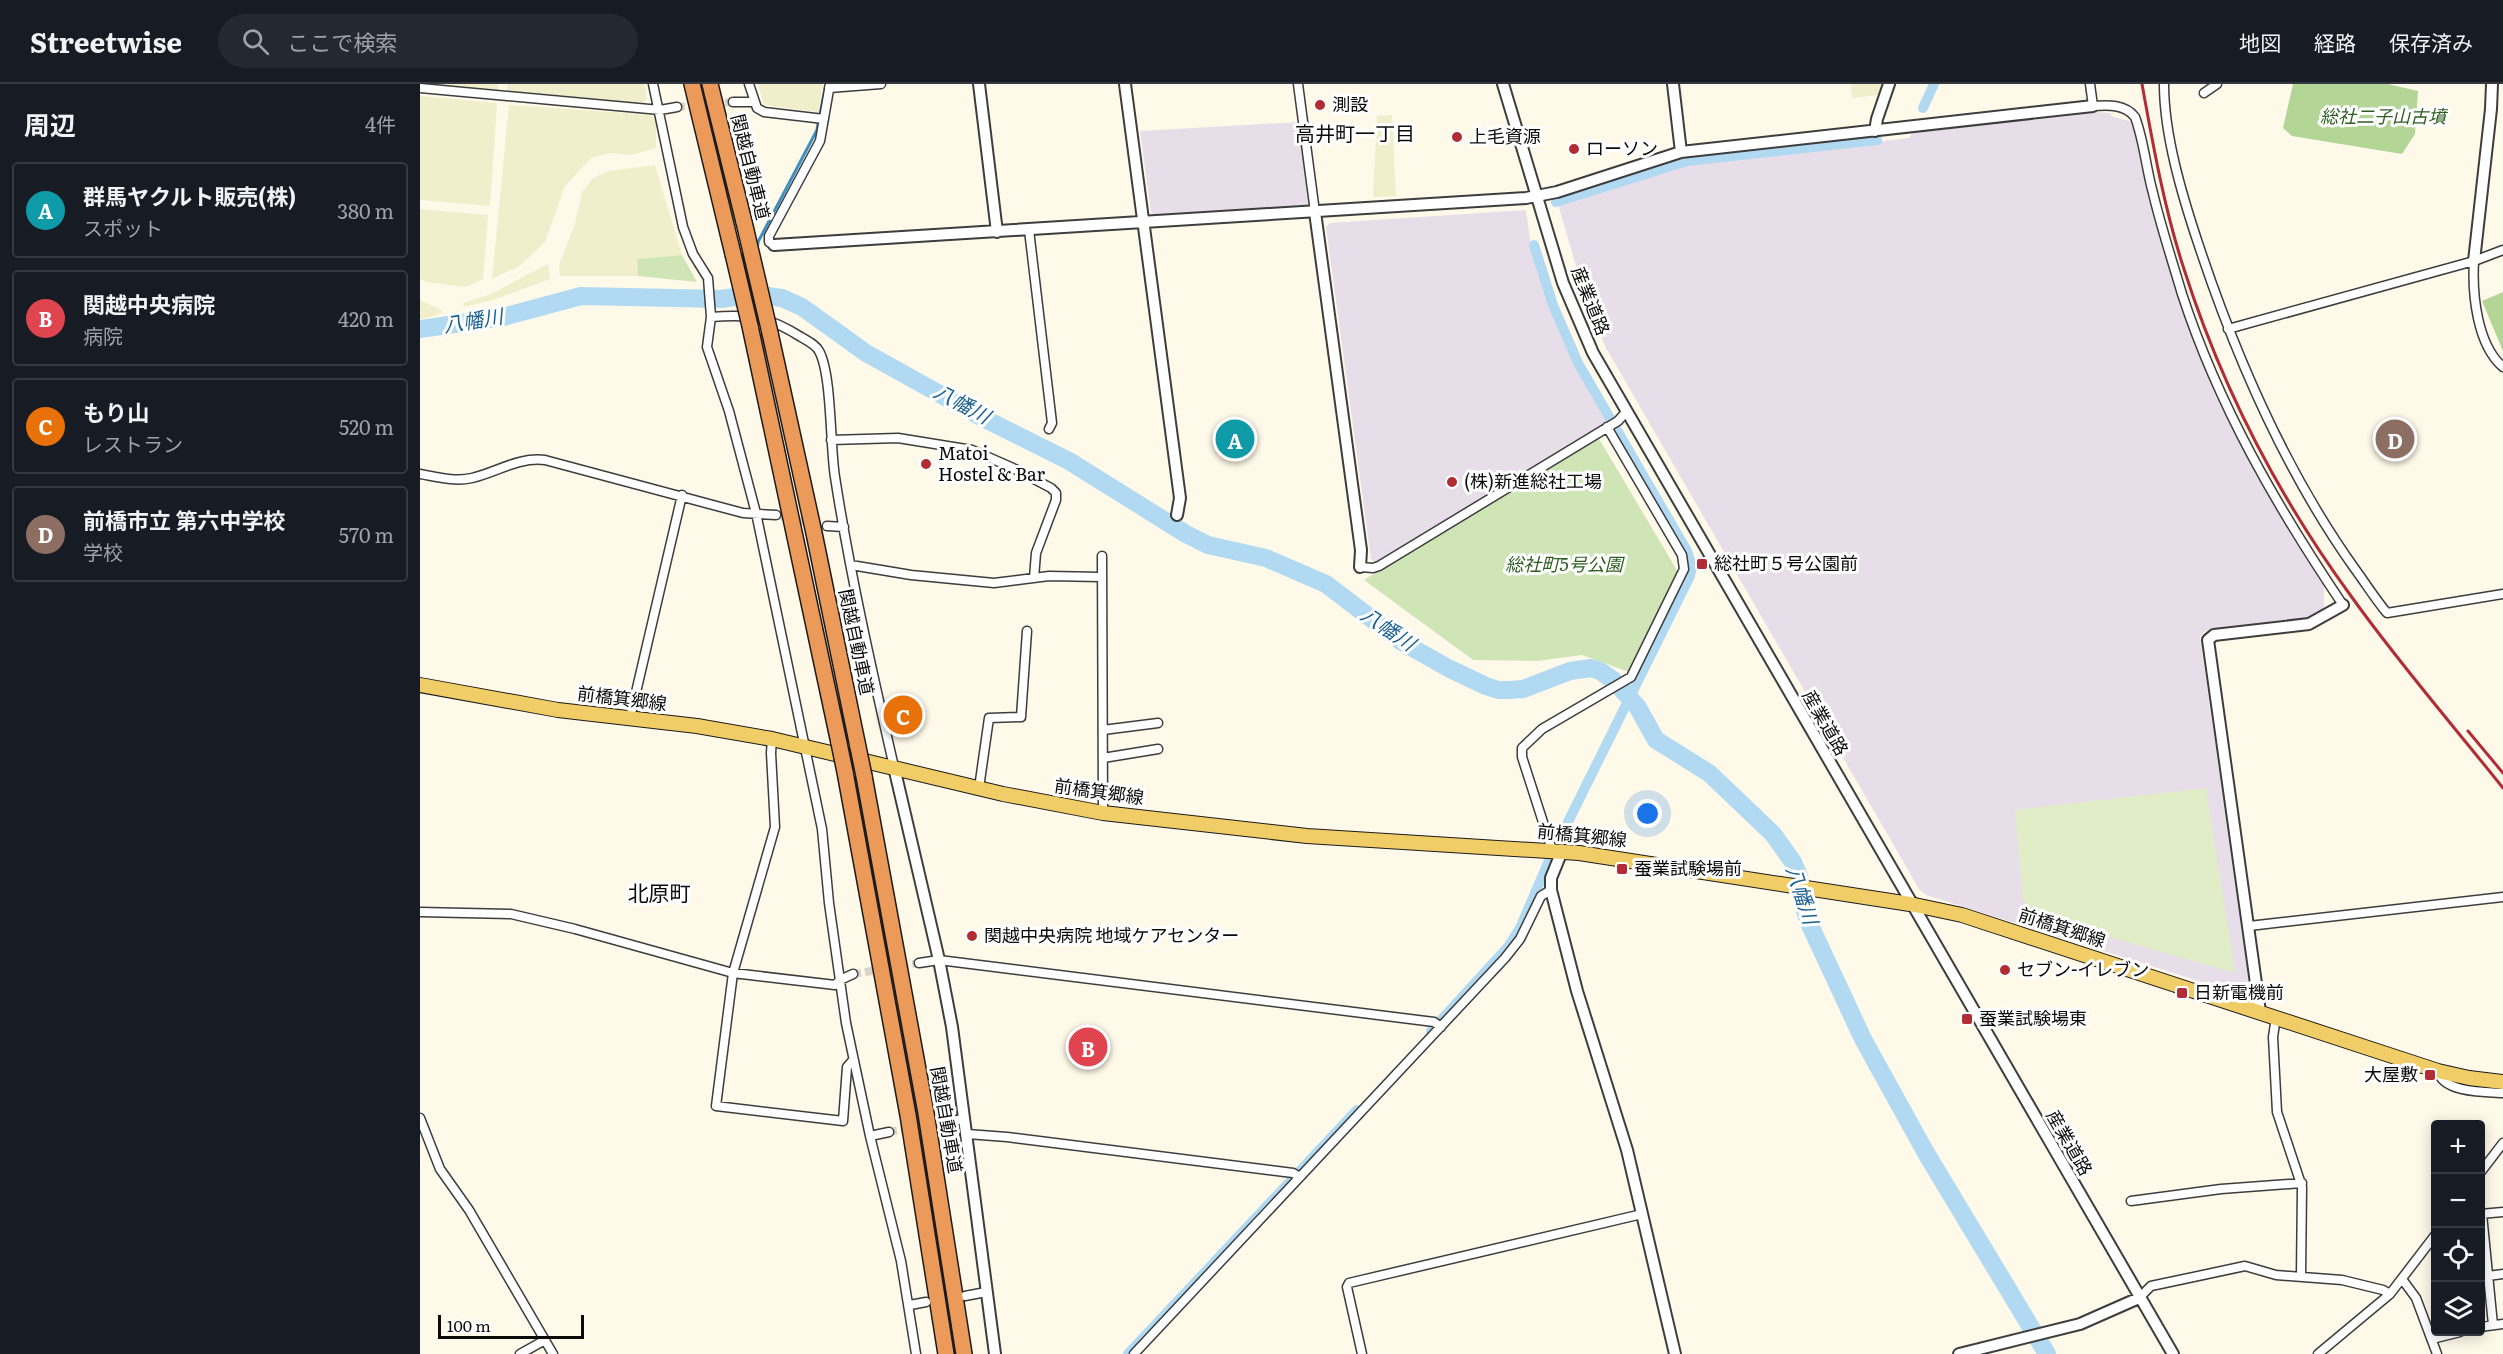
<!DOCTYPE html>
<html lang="ja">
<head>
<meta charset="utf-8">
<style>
  :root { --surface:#171b24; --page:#242831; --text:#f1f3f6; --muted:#9ea1a6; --line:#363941; --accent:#d4999f }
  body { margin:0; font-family:Literata,"Noto Sans JP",serif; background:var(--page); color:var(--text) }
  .controls { position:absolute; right:18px; bottom:18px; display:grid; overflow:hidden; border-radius:6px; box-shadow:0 3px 15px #0003 }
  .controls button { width:54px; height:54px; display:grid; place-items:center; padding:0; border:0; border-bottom:2px solid var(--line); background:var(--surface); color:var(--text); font:30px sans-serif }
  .scale { position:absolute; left:18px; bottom:15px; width:146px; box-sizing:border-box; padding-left:6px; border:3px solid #0a0a0a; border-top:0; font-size:16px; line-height:21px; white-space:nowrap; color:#0a0a0a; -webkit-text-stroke:4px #fff; paint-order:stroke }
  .you { position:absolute; left:1228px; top:730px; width:21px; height:21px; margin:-15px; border:4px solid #fff; border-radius:50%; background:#1a73e8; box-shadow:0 0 0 9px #1a73e833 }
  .badge { display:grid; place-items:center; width:39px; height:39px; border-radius:50%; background:var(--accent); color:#fff; font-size:20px; font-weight:700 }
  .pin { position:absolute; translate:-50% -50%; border:3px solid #fff; box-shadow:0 2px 6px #0006 }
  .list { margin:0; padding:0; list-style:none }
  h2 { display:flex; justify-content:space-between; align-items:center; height:78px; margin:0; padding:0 24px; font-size:26px }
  h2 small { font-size:20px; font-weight:400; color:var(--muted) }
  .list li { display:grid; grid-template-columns:39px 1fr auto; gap:18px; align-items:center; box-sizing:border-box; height:96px; margin:0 12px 12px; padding:0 12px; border:2px solid var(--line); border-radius:6px }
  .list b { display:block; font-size:22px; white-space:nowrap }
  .list p { margin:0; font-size:20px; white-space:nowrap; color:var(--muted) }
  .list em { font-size:20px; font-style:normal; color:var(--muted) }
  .icon { flex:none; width:33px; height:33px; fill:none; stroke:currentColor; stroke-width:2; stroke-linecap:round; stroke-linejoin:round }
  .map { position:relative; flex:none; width:2083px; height:1270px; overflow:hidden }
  header { display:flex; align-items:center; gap:36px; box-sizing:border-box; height:84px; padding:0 30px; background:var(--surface); border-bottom:2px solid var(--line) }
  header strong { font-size:28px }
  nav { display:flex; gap:33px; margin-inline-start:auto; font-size:21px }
  .search { width:420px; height:54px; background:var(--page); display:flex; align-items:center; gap:15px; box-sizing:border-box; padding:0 21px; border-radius:33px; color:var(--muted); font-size:22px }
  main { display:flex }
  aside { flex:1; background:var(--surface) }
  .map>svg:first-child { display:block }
  .industrial { fill:#e8dee9 }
  .farmland { fill:#f1eecb }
  .green { fill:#cfe5b6 }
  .forest { fill:#b3d596 }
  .pitch { fill:#e0edc7 }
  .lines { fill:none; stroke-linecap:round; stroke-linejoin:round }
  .stream { stroke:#3c90c4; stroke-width:3 }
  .canal { stroke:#b1daf2; stroke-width:10 }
  .river { stroke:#b1daf2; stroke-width:18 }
  .minor-tunnel { stroke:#d9d5c8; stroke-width:8; stroke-dasharray:8 4; stroke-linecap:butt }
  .minor-casing { stroke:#3d3d3d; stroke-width:11 }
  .tertiary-casing { stroke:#3d3d3d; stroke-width:14 }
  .primary-casing { stroke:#1b1b1b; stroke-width:16 }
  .motorway-casing { stroke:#1b1b1b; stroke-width:18 }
  .minor { stroke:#fff; stroke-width:8 }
  .tertiary { stroke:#fff; stroke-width:10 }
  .primary { stroke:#f0cd66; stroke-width:14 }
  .motorway { stroke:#eb9a59; stroke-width:15 }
  .rail { stroke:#b12c34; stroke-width:3 }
  .motorway-bridge-casing { stroke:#1b1b1b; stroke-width:18; stroke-linecap:butt }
  .motorway-bridge { stroke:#eb9a59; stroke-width:15 }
  .poi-dot { fill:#b12c34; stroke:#fff; stroke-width:2 }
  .labels { text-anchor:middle; stroke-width:6; stroke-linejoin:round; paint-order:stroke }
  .poi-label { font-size:18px; fill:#0a0a0a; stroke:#fff; text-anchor:start }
  .park-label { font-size:18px; font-style:italic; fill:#2d5d20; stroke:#fff }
  .street-label { font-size:18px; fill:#0a0a0a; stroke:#fff }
  .neighbourhood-label { font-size:20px; fill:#0a0a0a; stroke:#fff }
  .water-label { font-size:20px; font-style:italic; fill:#1c6193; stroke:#fff }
  .quarter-label { font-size:21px; fill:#0a0a0a; stroke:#fff }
</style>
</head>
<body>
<header>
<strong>Streetwise</strong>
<div class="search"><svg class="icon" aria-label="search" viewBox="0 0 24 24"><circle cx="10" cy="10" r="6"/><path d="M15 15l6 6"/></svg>ここで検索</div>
<nav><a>地図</a><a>経路</a><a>保存済み</a></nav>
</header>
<main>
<aside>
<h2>周辺<small>4件</small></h2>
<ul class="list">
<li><span class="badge" style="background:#0f9aa8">A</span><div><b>群馬ヤクルト販売(株)</b><p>スポット</p></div><em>380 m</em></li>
<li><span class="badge" style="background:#e0444e">B</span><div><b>関越中央病院</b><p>病院</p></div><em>420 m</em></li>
<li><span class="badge" style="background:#e8710a">C</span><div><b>もり山</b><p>レストラン</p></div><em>520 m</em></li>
<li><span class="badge" style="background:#8d6e63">D</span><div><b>前橋市立 第六中学校</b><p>学校</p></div><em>570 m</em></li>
</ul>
</aside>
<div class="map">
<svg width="2083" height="1270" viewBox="0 0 2083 1270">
  <rect width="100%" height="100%" fill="#fef9e9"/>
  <path class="industrial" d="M1675,28L1689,29L1694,33L1713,38L1724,95L1741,156L1776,264L1795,311L1837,393L1904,502V525L1888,535L1790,545L1784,548L1780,553L1830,904L1823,911L1506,811L1499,805L1186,264L1169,227L1138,120L1264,79L1489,54L1493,49Z
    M881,38L891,116L886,123L737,134L731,128L720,47Z
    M1106,126L1111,162L1128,217L1148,268L1189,338L956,479L951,475L906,143L910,139Z"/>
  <path class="farmland" d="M0,0H78V7L0,2Z
    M87,0H225L227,15L222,20L87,6Z
    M338,0H403L398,28L344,21Z
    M1431,0H1463L1459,11L1432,14Z
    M0,12L77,19L70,122L0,116Z
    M89,21L231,31L236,38V64L211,71L191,69L171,74L145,102L125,158L101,181L72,195Z
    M972,31L976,112L953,113L957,32Z
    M235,81L262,171L217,175L218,192H140L139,181L155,140L162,108L173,94L189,87Z
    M0,125L68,131L63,195L45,203L7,198L0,195Z
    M128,180L130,195L73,216L44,223L43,219L71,210Z
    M0,216L23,227L18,231L0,235Z"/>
  <path class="green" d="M262,171L277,198L218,192L217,175Z
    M1178,353L1258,488L1209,588L1162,571L1117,577L1053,576L944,496Z"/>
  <path class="forest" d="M1873,0H1968L1998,7L1995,50L1982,70L1872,52L1863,44Z
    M2083,208V267L2062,217Z"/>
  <path class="pitch" d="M1786,704L1815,889L1613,831L1603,815L1595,726Z"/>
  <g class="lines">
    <path class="stream" d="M400,30L405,5
      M337,166L338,158L397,46L398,39"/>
    <path class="canal" d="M1503,24L1514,0
      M1136,118L1267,77L1457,56
      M1114,161L1133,221L1158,279L1267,467L1272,483L1270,492L1141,752
      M1011,947L1088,863L1100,844L1128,779
      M708,1270L937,1026"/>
    <path class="river" d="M0,245L83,233L161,212L301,215L335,210L362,214L382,223L446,269L561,333L649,377L766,450L788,461L846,474L906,500L982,558L1030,585L1066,602L1078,606H1090L1103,605L1150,587L1171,584L1180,587L1193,596L1217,622L1236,656L1289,689L1353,750L1373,778L1379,792L1382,817L1389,839L1443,955L1506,1069L1627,1270"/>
    <path class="minor-tunnel" d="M257,23L313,18
      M356,431L407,442
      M433,890L499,879
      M469,1048L523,1038"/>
    <defs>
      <path id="minor" d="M233,0L263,143L273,170L288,194L291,233L287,263L309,327L336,429L402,745L409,819L426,939L450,1052L481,1177L496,1270
        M329,0L337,24L344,28L404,35
        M878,0L895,128
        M1670,0L1673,22C1688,21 1705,20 1715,33C1724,57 1726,84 1733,109C1741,143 1752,176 1762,210C1799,323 1857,423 1923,521
        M1744,0C1744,51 1762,111 1778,159C1816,274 1865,387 1935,485C1946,500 1956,516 1967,529L2083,510
        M0,4L240,26L257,23
        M409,4L461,0
        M1784,9L1797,0
        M313,18H334
        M609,146L632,339L629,345
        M354,161L349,158V152L400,57L410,0
        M2054,177C2052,210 2057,261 2083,283
        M291,233C330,230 348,232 381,253C388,257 396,261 399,267C412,290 410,363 415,393C430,490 452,587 474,683
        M1808,245L2054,177L2083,166
        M411,356L478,354L552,366L593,384L631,404L636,409V416L616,469L614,494
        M0,390C17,393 35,398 52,394C78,388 97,373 125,376L323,429L356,431
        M407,442L424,443
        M682,472L683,729
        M431,481L491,491L574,499L629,492L681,493
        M940,483L953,484L959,482L1198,337L1206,328
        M210,634L262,411
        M683,646L738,639
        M352,655L351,669L355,743L313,889L296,1022L423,1037L427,983L433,976
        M683,674L738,665
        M559,704L569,634L601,633L607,547
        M1132,766L1102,673V664L1122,645L1211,593L1264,485L1262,471L1187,343
        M0,828L91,830L155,845L313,889L415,901L420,896L433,890
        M1829,842L2083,813
        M499,879L519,876L1014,938L1021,943
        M1856,933L1853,953L1857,1028L1882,1103L1881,1193
        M2018,987C2023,1009 2065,1008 2083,1009
        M0,1034L20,1085L49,1126L133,1270
        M523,1038L544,1035
        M547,1050L587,1053L873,1089L880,1093
        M450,1052L469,1048
        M2060,1089L2083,1059
        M1711,1117L1801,1105L1882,1099
        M2060,1130L2083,1128
        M2062,1130L2073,1241
        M2068,1192L2083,1190
        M1982,1195L1996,1214L2017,1270
        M545,1212L566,1208
        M1719,1214L1731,1202L1825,1182L1856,1191L1922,1196L1963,1206L1970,1210
        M490,1221L506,1218
        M2060,1243L2083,1240
        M2012,1255L2040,1248
        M100,1270L125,1256
        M714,1270L1085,874L1100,855L1121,812L1131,806
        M942,1270L927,1203L929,1199L1222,1130
        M1898,1270L1970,1210L2016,1150"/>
      <path id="tertiary" d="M559,0L577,148
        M705,0L760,414L757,431
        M1083,0L1143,199L1173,269L1753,1270
        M1253,0L1261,68
        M1455,47L1457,35L1469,0
        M895,128L941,466L940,483
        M354,161L1106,114L1137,108L1261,68L1673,22
        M2054,177L2071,25L2072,0
        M474,683L519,876L532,943L575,1270
        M1142,767L1131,794V806L1157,907L1207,1066L1255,1270
        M1840,928L1788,556L1794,551L1889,540L1923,521
        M1539,1270L1660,1240L1719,1214"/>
      <path id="primary" d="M0,601L138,626L277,642L352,655L583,710L683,729L887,752L1159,769L1490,820L1542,831L2018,987L2049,994L2083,998"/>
      <path id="motorway" d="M272,0L313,170
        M290,0L324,138
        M330,242L419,659
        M350,249L394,449L438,663
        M425,688L488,1031L526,1270
        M444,692L506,1029L544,1270"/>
    </defs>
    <use href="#minor" class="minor-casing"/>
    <use href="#tertiary" class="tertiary-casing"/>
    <use href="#primary" class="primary-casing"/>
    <use href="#motorway" class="motorway-casing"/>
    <use href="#minor" class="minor"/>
    <use href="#tertiary" class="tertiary"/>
    <use href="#primary" class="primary"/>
    <use href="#motorway" class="motorway"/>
    <path class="rail" d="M1722,0C1733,61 1744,123 1763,182C1800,299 1858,412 1931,512C1978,578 2032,640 2083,704
      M2048,647L2083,689"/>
    <defs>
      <path id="motorway-bridge" d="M324,138L350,249
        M313,170L330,242
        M419,659L425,688
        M438,663L444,692"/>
    </defs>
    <use href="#motorway-bridge" class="motorway-bridge-casing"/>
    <use href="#motorway-bridge" class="motorway-bridge"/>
  </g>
  <g class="poi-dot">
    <circle cx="900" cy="21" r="6"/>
    <circle cx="1037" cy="53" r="6"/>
    <circle cx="1154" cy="65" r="6"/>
    <circle cx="506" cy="380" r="6"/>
    <circle cx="1032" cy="398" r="6"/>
    <rect x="1276" y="474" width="12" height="12" rx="3"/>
    <rect x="1196" y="779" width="12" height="12" rx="3"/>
    <circle cx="552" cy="852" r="6"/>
    <circle cx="1585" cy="886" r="6"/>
    <rect x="1756" y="903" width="12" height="12" rx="3"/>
    <rect x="1541" y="929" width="12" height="12" rx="3"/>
    <rect x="2004" y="985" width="12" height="12" rx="3"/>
  </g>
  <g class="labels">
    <g class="poi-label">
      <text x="912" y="27">測設</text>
      <text x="1049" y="59">上毛資源</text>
      <text x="1166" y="71">ローソン</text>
      <text x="518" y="376">Matoi<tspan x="518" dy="21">Hostel &amp; Bar</tspan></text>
      <text x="1044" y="404">(株)新進総社工場</text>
      <text x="1294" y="486">総社町５号公園前</text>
      <text x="1214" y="791">蚕業試験場前</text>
      <text x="564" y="858">関越中央病院 地域ケアセンター</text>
      <text x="1597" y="892">セブン-イレブン</text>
      <text x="1774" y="915">日新電機前</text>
      <text x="1559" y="941">蚕業試験場東</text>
      <text x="1998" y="997" text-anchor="end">大屋敷</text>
    </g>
    <g class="park-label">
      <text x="1963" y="39">総社二子山古墳</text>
      <text x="1144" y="487">総社町5号公園</text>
    </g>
    <g class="street-label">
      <text transform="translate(330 83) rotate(76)" y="6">関越自動車道</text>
      <text transform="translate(1170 217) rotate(68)" y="6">産業道路</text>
      <text transform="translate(436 558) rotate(78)" y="6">関越自動車道</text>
      <text transform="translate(202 615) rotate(7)" y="6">前橋箕郷線</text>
      <text transform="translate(1405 639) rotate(60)" y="6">産業道路</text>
      <text transform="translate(679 708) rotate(8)" y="6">前橋箕郷線</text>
      <text transform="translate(1162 752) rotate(6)" y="6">前橋箕郷線</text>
      <text transform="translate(1642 844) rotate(18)" y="6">前橋箕郷線</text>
      <text transform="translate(526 1036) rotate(80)" y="6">関越自動車道</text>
      <text transform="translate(1649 1059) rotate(60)" y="6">産業道路</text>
    </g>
    <g class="neighbourhood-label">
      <text x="935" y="57">高井町一丁目</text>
    </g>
    <g class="water-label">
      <text transform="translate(53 237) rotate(-9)" y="7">八幡川</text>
      <text transform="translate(542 320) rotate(28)" y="7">八幡川</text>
      <text transform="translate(968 545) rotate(34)" y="7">八幡川</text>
      <text transform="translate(1382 811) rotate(72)" y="7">八幡川</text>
    </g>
    <g class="quarter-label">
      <text x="239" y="817">北原町</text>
    </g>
  </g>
</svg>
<div class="controls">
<button>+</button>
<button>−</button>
<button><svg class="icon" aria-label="locate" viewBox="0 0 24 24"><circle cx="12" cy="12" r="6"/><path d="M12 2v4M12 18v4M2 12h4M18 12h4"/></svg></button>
<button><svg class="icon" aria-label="layers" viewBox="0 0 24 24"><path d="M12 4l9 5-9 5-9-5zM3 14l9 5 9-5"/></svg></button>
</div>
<div class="scale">100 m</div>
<div class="you"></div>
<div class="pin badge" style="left:815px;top:355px;background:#0f9aa8">A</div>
<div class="pin badge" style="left:668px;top:963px;background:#e0444e">B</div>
<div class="pin badge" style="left:483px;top:631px;background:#e8710a">C</div>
<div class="pin badge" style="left:1975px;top:355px;background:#8d6e63">D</div>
</div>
</main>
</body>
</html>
